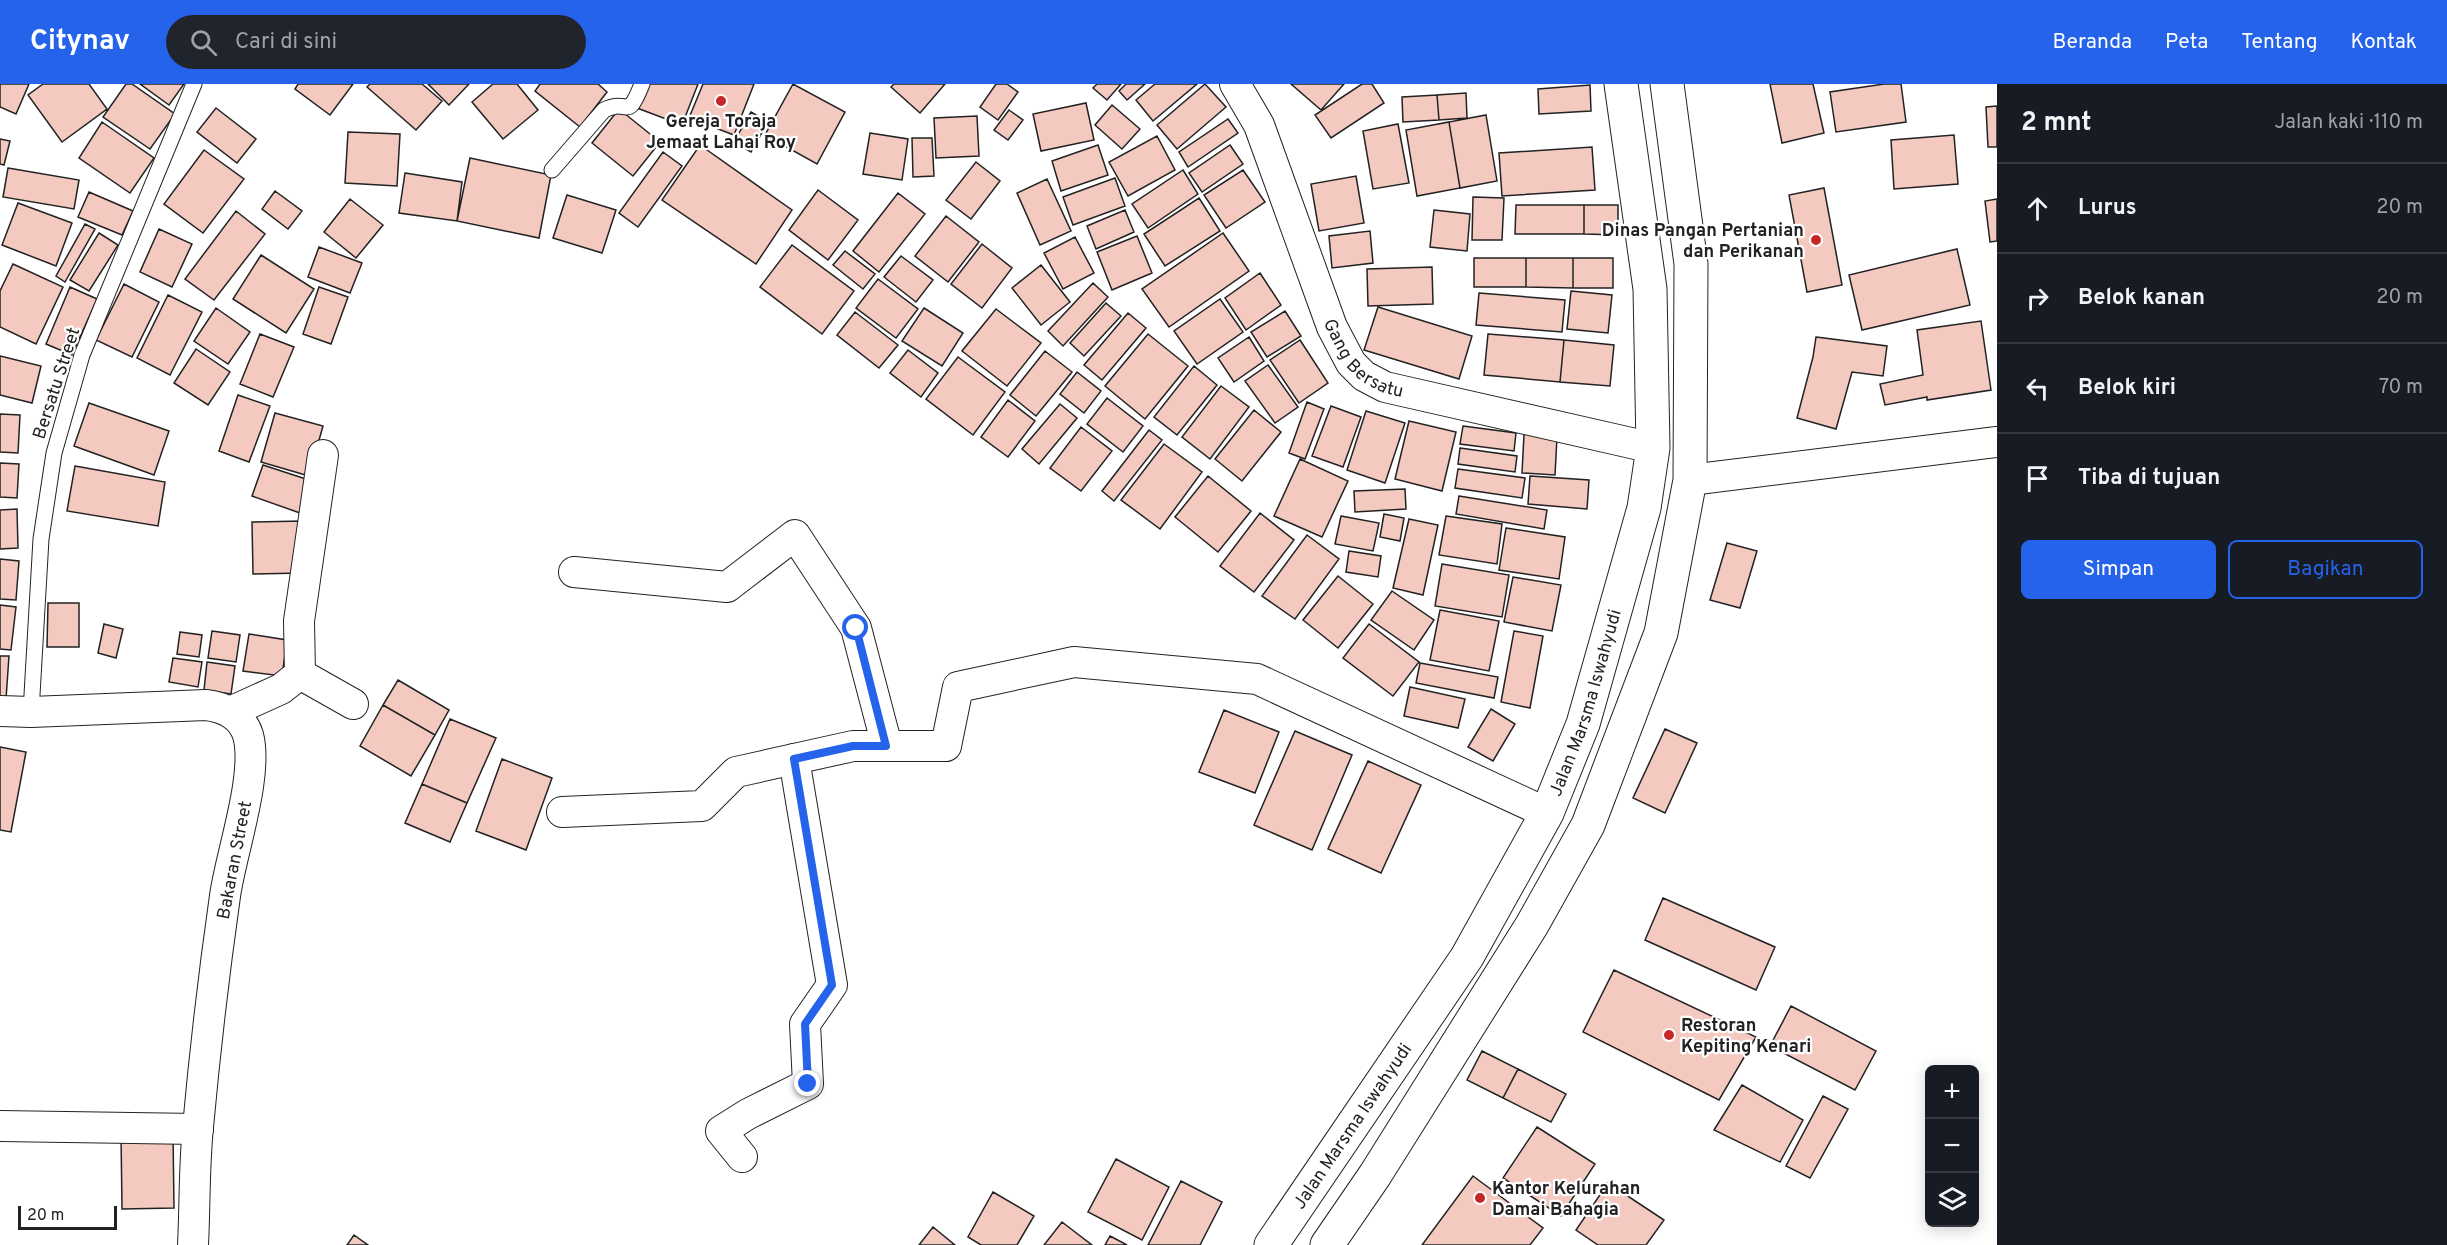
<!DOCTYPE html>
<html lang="id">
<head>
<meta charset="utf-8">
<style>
  :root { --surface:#171b24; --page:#20242c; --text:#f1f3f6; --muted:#9ea1a6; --line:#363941; --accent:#2563eb }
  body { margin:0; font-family:Overpass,sans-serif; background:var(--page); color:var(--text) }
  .controls { position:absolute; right:18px; bottom:18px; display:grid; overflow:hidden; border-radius:9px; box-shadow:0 3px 15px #0003 }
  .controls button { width:54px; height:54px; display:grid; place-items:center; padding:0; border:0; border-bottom:2px solid var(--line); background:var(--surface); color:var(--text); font:30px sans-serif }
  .scale { position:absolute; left:18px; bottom:15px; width:99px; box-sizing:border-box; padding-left:6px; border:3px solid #222; border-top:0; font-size:16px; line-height:21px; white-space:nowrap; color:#222; -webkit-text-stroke:4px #fff; paint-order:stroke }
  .stop { position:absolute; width:18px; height:18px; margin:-14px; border:4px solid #2563eb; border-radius:50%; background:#fff }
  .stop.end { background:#2563eb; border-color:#fff; box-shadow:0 2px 6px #0008 }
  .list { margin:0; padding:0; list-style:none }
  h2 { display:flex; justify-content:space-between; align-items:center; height:78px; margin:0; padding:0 24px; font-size:26px }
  h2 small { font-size:20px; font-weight:400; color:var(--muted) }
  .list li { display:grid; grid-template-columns:39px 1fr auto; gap:18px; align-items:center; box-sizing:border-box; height:90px; padding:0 24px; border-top:2px solid var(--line) }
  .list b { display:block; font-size:22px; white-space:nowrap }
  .list em { font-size:20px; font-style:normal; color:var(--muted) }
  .actions { display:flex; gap:12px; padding:18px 24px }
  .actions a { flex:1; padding:14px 0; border:2px solid var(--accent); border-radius:9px; text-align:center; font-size:21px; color:var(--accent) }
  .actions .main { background:var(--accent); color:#fff }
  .icon { flex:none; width:33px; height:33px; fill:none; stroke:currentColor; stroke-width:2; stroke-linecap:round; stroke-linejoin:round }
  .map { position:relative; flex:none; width:1997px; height:1161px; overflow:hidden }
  header { display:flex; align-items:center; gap:36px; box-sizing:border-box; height:84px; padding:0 30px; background:var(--accent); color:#fff }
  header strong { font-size:28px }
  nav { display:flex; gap:33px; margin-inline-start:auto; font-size:21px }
  .search { width:420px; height:54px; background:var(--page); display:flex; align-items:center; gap:15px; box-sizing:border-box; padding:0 21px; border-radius:33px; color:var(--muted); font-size:22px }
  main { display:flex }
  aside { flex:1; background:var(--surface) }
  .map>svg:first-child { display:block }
  .building { fill:#f3c9c0; stroke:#222; stroke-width:1.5 }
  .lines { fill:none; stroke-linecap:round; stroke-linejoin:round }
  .service-casing { stroke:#222; stroke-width:17 }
  .minor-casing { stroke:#222; stroke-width:32 }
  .trunk-casing { stroke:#222; stroke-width:35 }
  .service { stroke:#fff; stroke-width:15 }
  .minor { stroke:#fff; stroke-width:30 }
  .trunk { stroke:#fff; stroke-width:33 }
  .route { stroke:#2563eb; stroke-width:8 }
  .poi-dot { fill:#c62828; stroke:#fff; stroke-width:2 }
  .labels { text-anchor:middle; stroke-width:4.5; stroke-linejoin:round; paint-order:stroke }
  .poi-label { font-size:18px; font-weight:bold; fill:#222; stroke:#fff; text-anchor:start }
  .street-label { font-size:18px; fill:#222; stroke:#fff }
</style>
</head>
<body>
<header>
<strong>Citynav</strong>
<div class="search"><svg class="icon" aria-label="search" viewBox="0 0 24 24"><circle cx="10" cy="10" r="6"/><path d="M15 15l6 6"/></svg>Cari di sini</div>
<nav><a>Beranda</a><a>Peta</a><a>Tentang</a><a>Kontak</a></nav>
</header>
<main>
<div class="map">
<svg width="1997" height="1161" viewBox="0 0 1997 1161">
  <rect width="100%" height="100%" fill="#fff"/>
  <path class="building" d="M0,0H29L16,30L0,23Z
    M43,0H89L107,25L62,58L28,11Z
    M126,0H132L175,30L150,65L103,33Z
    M140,0H184L169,21Z
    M298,0H353L330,31L295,5Z
    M370,0H422L442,17L416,46L367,3Z
    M428,0H469L449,21Z
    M493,0H517L538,26L503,55L472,18Z
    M540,0H598L607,8L580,43L535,7Z
    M646,0H698L682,41L637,24Z
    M703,0H754L734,51L689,34Z
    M793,0L845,28L817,80L765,51Z
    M894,0H945L920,29L891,3Z
    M996,0H1007L1018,8L998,36L980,23Z
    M1097,0H1121L1107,16L1093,4Z
    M1126,0H1145L1127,16L1119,7Z
    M1155,0H1197L1153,37L1136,16Z
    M1205,0L1226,23L1177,65L1157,41Z
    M1291,0H1344L1321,26Z
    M1362,0H1372L1384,19L1331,54L1315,31Z
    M1770,0H1813L1824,49L1782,59Z
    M1884,0H1901L1906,38L1836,48L1830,8Z
    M1590,1L1591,27L1539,30L1538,5Z
    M1466,9L1467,34L1439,36L1437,11Z
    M1437,11L1439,36L1403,38L1402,13Z
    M1086,19L1094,56L1041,67L1033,30Z
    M1112,21L1140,45L1122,65L1095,41Z
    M1997,22V63H1988L1986,23Z
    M216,24L256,55L237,79L197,48Z
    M619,25L660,58L633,92L592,59Z
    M1009,26L1023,36L1008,56L994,46Z
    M751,28L768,38L751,68L734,58Z
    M1486,31L1497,97L1460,104L1449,38Z
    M977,32L979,72L936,74L934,34Z
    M1228,35L1238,49L1188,83L1179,68Z
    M102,38L154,74L130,109L79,74Z
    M1449,38L1460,104L1417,112L1406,46Z
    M1398,40L1409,99L1373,105L1363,47Z
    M348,48L400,50L397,102L345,99Z
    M870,49L908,55L902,96L863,90Z
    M1954,51L1958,100L1894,105L1891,56Z
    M1157,52L1175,86L1128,112L1109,78Z
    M912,54H932L934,92L913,93Z
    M0,55L10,57L4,81L0,80Z
    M700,61L792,126L756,180L662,116Z
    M1098,61L1108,91L1061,107L1052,77Z
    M1230,61L1243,80L1202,108L1189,89Z
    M1592,63L1595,106L1502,112L1499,69Z
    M204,66L244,95L203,149L164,120Z
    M663,68L682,82L638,143L619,129Z
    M470,74L551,91L539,154L457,137Z
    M976,78L1000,97L971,135L946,116Z
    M8,84L79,96L74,125L3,113Z
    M1183,86L1198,110L1148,144L1132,120Z
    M1243,86L1265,118L1226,144L1204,111Z
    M405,89L462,98L457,137L399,129Z
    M1356,92L1364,139L1319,147L1311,100Z
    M1115,94L1125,122L1073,141L1063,113Z
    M1047,95L1071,147L1040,161L1017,109Z
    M1824,104L1842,201L1807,208L1789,111Z
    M818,106L858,136L828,176L789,146Z
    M275,107L302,127L288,145L262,125Z
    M89,108L133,127L122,151L78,133Z
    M898,109L925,130L879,188L853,167Z
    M567,111L616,126L602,169L553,154Z
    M1473,113L1504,114L1502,156H1472Z
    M1199,114L1220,147L1165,182L1144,150Z
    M350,115L383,141L356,174L324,148Z
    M1997,115V157L1990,158L1985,117Z
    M18,119L72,139L56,182L2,161Z
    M1516,121H1584V150H1515Z
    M1584,121H1618V151L1584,150Z
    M1125,126L1134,148L1096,165L1087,142Z
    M1434,126L1470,130L1467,167L1430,163Z
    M236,127L265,150L214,216L185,195Z
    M946,132L979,158L948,198L915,172Z
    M85,140L95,145L65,198L56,192Z
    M159,145L192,160L172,203L140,188Z
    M1370,147L1373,179L1332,184L1329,152Z
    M99,149L118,161L89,207L70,196Z
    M1223,149L1249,187L1169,243L1142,205Z
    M1137,152L1152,189L1112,206L1097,168Z
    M1075,153L1094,189L1063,205L1044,169Z
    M982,160L1012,184L982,224L951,200Z
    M792,161L854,207L822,250L760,203Z
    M319,163L362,179L350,209L308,193Z
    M1957,165L1970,221L1862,246L1849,191Z
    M845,167L875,190L863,205L833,181Z
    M261,171L314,205L286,249L233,215Z
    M901,172L933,196L916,218L884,193Z
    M1474,174H1526V203H1474Z
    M1526,174H1573V204L1526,203Z
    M1573,174H1613V204H1573Z
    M13,180L63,203L36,260L0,243V207Z
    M1041,181L1070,218L1041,241L1012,204Z
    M1432,183L1433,220L1368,222L1367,185Z
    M1260,189L1281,221L1246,246L1225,214Z
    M878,195L918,225L896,254L856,224Z
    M1093,199L1108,213L1063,262L1048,247Z
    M124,200L159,218L132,273L96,256Z
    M70,203L97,215L72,271L46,260Z
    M319,203L348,213L331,260L303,250Z
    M1571,207L1612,211L1608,249L1567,245Z
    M1479,209L1565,216L1562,248L1476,241Z
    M168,211L202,228L170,291L137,274Z
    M1220,215L1243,248L1197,280L1174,247Z
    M1106,219L1121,232L1084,272L1070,259Z
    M1378,223L1472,252L1459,295L1364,266Z
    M216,224L250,248L228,280L194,257Z
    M924,224L963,249L942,282L902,257Z
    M996,225L1041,259L1007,302L962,267Z
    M1285,227L1301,252L1267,273L1251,248Z
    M855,228L898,261L879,284L837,251Z
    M1128,229L1146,244L1102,296L1084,281Z
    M1981,237L1991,306L1927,316V313L1885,321L1880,300L1923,291L1917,246Z
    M260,250L294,263L273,313L240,300Z
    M1148,250L1188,282L1145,335L1105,302Z
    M1488,250L1564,256L1560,298L1484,291Z
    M1249,253L1264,277L1234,298L1218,274Z
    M1816,253L1887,262L1883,292L1852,288L1836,345L1797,334L1813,273Z
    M1300,256L1328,299L1299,319L1270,276Z
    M1564,256L1614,261L1610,302L1560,298Z
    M196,265L230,288L208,321L174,299Z
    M908,266L938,289L921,313L890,289Z
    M1045,267L1072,288L1036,332L1010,311Z
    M0,272L41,282L32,319L0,311Z
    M958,273L1005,308L973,351L926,315Z
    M1268,281L1298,323L1275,339L1245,297Z
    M1194,282L1217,301L1177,351L1154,333Z
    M1077,288L1101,307L1084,329L1060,310Z
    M1221,302L1249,323L1210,375L1182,353Z
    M238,311L270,322L249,378L219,367Z
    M1107,314L1143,342L1123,368L1087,340Z
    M1008,316L1035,337L1008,373L981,353Z
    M1307,318L1324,325L1305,375L1289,369Z
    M89,319L169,347L154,391L74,362Z
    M1060,320L1077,334L1039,380L1022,365Z
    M1331,322L1361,333L1343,383L1312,372Z
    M1254,326L1281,348L1242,397L1215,375Z
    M1366,327L1405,339L1385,399L1347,386Z
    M275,329L323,342L309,392L261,378Z
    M0,330L20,331L18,369L0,368Z
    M1409,337L1456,348L1442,407L1395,395Z
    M1463,342L1516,349L1514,367L1460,360Z
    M1081,343L1112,367L1081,407L1050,384Z
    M1149,346L1162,356L1114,417L1102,407Z
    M1524,350L1557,353L1555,391L1522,389Z
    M1164,360L1202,388L1160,445L1121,416Z
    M1460,364L1517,372L1515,388L1458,380Z
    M1300,375L1348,397L1322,453L1274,432Z
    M0,379L19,380L17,414L0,413Z
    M263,381L312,397L300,429L252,412Z
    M75,382L165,398L158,442L67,427Z
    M1458,385L1525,394L1522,414L1455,404Z
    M1208,392L1251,427L1218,468L1175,433Z
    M1530,392L1589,396L1587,425L1528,420Z
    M1405,405L1406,425L1355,428L1354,407Z
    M1459,412L1547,426L1544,445L1456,430Z
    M17,425L18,464L0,465V426Z
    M1260,429L1294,456L1254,508L1220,482Z
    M1384,430L1404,434L1400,457L1380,453Z
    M1341,432L1379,439L1373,467L1335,460Z
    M1446,432L1502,440L1497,480L1439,471Z
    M1409,435L1438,441L1423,511L1393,504Z
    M302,437V489L253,490L252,438Z
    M1506,444L1565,453L1559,495L1499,486Z
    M1307,451L1339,475L1295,535L1262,512Z
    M1727,459L1757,467L1740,524L1710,516Z
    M1349,467L1381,472L1378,493L1346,488Z
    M0,475L19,477L16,516L0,515Z
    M1442,480L1509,491L1502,533L1435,522Z
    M1338,492L1373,520L1338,564L1303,536Z
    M1513,493L1561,501L1552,547L1504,538Z
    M1392,507L1434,536L1414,566L1371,536Z
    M48,519H79V563H47Z
    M0,521L16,523L11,566L0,565Z
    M1440,526L1499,537L1489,587L1430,576Z
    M104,540L123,545L116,574L98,569Z
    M1369,540L1419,578L1393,612L1343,574Z
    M212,547L240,551L236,578L208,574Z
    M1514,547L1543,552L1530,624L1501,618Z
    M180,548L202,551L199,573L177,570Z
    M249,550L287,556L282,592L243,587Z
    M0,572H9L6,615L0,614Z
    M173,574L202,578L198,603L169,598Z
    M207,578L235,582L231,610L204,606Z
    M1420,579L1498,593L1494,614L1416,599Z
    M398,596L449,626L435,651L383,621Z
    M1410,603L1465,615L1458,644L1404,632Z
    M383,621L435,651L411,692L360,662Z
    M1491,625L1515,640L1493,677L1468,663Z
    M1224,626L1279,648L1255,709L1199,688Z
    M450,635L496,654L467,719L422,700Z
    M1665,645L1697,659L1665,729L1633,714Z
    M1295,647L1352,671L1312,766L1254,741Z
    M0,663L26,668L11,748L0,746Z
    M502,675L552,694L526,766L476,747Z
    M1368,677L1421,701L1381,789L1328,765Z
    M422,700L467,719L450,758L405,739Z
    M1663,814L1775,863L1756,906L1645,856Z
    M1614,886L1756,953L1719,1016L1583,948Z
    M1791,922L1876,967L1855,1006L1770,962Z
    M1482,967L1518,985L1503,1014L1467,996Z
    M1518,985L1566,1010L1551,1038L1503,1014Z
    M1742,1001L1803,1036L1780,1078L1714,1046Z
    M1823,1012L1848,1025L1810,1094L1786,1082Z
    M1537,1043L1595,1080L1561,1132L1503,1094Z
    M173,1049L174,1124L122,1125L121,1050Z
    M1116,1075L1169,1103L1142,1156L1088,1128Z
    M1473,1092L1543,1144L1530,1161H1422Z
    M1181,1097L1222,1118L1200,1161H1148Z
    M1608,1099L1664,1136L1646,1161H1598L1576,1146Z
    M993,1108L1034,1132L1017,1161H981L968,1153Z
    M1062,1138L1092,1161H1044Z
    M933,1143L955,1161H919Z
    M354,1151L368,1161H347Z
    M1110,1152L1127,1161H1105Z"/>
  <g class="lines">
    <defs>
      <path id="service" d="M552,86L604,26C629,13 626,40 642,0
        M31,628L41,455L54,369L82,271L194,0"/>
      <g id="minor">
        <path id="s1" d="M1235,0L1259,41L1332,243L1351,279L1364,292L1385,303L1653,364"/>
        <path d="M1690,396L1997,358"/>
        <path d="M574,488L727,503L795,451L856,544L887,662"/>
        <path d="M300,590L299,537L323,371"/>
        <path d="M0,627L31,628L206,621C224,623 242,632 248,651C259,691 231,769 225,812C214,889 205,966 198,1043C194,1082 195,1122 193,1161"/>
        <path d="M230,628L281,605L300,590L353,620"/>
        <path d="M562,728L702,722L736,688L853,662H946L958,603L1074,578L1257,595L1547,729"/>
        <path d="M0,1042L198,1045"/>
        <path d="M742,1073L721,1047L748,1030L808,1000L805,940L832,901L794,675"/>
      </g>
      <g id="trunk">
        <path id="s2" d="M1271,1161L1467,873L1547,729L1583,640L1644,424L1653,364L1650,205L1621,0"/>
        <path d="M1327,1161L1375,1091L1532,841L1588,741L1661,549L1690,396L1691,180L1667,0"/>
      </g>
    </defs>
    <use href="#service" class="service-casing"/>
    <use href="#minor" class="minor-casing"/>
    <use href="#trunk" class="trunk-casing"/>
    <use href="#service" class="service"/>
    <use href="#minor" class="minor"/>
    <use href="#trunk" class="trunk"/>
  </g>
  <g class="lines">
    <path class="route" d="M808,1000L805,940L832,901L794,675L853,662H886L856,544"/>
  </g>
  <g class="poi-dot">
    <circle cx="721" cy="17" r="6"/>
    <circle cx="1816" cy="156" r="6"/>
    <circle cx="1669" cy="951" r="6"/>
    <circle cx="1480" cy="1114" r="6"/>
  </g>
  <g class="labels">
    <g class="poi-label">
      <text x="721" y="43" text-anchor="middle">Gereja Toraja<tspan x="721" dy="21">Jemaat Lahai Roy</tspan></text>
      <text x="1804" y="152" text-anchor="end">Dinas Pangan Pertanian<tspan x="1804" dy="21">dan Perikanan</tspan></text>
      <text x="1681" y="947">Restoran<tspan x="1681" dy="21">Kepiting Kenari</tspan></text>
      <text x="1492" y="1110">Kantor Kelurahan<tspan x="1492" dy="21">Damai Bahagia</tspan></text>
    </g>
    <g class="street-label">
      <text dy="6" stroke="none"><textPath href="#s1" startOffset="309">Gang Bersatu</textPath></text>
      <text transform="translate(56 299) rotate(-72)" y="6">Bersatu Street</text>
      <text dy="6" stroke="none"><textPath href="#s2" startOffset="630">Jalan Marsma Iswahyudi</textPath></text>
      <text transform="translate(234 776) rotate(-79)" y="6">Bakaran Street</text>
      <text dy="6" stroke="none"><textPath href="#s2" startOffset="144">Jalan Marsma Iswahyudi</textPath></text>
    </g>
  </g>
</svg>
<div class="controls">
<button>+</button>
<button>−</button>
<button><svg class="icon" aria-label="layers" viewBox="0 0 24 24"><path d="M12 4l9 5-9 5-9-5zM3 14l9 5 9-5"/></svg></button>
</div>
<div class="scale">20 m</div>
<div class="stop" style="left:856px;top:544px"></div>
<div class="stop end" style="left:808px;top:1000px"></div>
</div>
<aside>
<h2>2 mnt<small>Jalan kaki · 110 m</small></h2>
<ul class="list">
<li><svg class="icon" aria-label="ahead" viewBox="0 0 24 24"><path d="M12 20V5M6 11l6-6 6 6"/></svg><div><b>Lurus</b></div><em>20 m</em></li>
<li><svg class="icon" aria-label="right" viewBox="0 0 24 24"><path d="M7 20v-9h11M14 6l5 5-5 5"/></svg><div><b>Belok kanan</b></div><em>20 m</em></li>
<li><svg class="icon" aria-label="left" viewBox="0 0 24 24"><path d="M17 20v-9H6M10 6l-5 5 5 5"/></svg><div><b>Belok kiri</b></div><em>70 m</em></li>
<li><svg class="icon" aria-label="arrive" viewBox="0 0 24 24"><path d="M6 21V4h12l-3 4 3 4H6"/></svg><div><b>Tiba di tujuan</b></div></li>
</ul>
<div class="actions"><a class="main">Simpan</a><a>Bagikan</a></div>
</aside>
</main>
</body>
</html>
